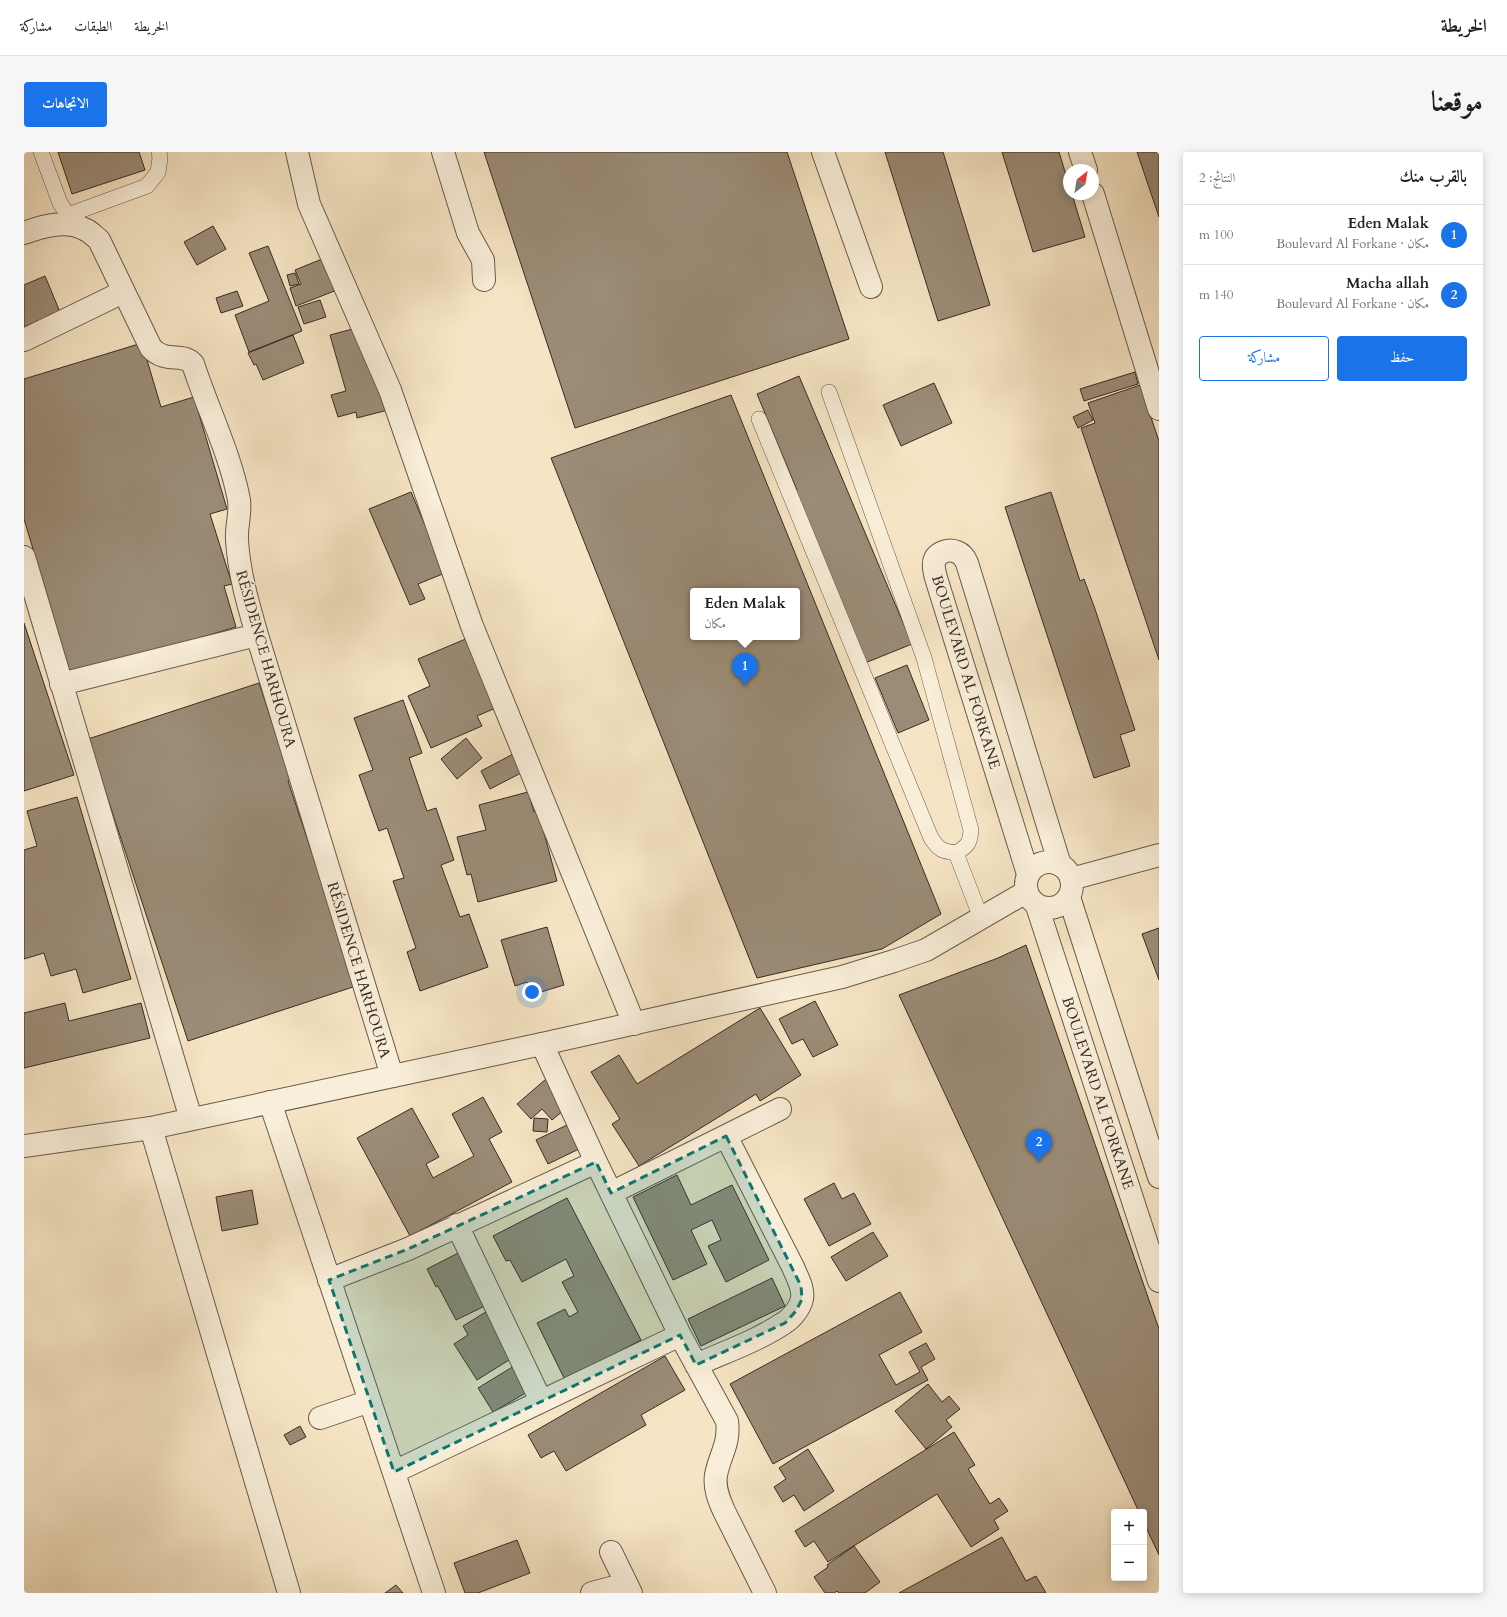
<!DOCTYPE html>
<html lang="ar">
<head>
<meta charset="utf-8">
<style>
  :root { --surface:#fff; --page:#f6f6f6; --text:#202124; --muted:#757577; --line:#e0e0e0; --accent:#1a73e8 }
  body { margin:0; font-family:Cardo,Amiri,serif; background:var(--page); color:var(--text); direction:rtl }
  .controls { position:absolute; right:12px; bottom:12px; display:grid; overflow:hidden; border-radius:4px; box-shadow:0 2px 10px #0003 }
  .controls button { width:36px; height:36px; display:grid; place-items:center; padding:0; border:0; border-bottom:1px solid var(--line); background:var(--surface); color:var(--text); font:20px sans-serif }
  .compass { position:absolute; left:1039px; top:12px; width:36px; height:36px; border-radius:50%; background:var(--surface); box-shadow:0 2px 10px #0003; rotate:31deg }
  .you { position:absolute; left:508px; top:840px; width:14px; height:14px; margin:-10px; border:3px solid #fff; border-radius:50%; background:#1a73e8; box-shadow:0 0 0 6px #1a73e833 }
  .badge { display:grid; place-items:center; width:26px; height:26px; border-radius:50%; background:var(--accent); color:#fff; font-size:13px; font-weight:700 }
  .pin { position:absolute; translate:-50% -33px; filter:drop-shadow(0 1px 2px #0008) }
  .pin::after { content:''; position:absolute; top:21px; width:14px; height:12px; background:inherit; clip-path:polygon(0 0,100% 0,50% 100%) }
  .popup { position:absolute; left:666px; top:436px; width:110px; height:52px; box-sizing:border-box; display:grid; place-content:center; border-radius:4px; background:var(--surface); filter:drop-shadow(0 1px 3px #0005); font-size:13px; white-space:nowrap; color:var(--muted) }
  .popup b { font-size:15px; color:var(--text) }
  .popup::after { content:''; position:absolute; left:50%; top:100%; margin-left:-8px; border:8px solid transparent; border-top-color:var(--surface) }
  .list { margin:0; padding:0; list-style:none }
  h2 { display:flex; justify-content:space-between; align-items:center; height:52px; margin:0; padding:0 16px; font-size:17px }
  h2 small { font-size:13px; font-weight:400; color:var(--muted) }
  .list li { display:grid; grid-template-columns:26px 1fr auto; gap:12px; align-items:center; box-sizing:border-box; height:60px; padding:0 16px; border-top:1px solid var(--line) }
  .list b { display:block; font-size:15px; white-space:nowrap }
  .list p { margin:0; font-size:13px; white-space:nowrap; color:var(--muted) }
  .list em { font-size:13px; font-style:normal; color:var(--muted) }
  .actions { display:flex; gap:8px; padding:12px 16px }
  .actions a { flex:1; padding:9px 0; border:1px solid var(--accent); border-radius:4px; text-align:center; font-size:14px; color:var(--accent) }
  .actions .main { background:var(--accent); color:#fff }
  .map { position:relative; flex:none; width:1135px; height:1441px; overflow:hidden; direction:ltr; border-radius:4px }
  header { display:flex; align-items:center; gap:24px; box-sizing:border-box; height:56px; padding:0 20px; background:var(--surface); border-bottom:1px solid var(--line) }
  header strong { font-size:19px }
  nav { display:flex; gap:22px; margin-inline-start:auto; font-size:14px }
  .intro { display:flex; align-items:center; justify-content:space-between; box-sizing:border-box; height:96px; padding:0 24px }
  h1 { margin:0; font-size:28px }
  .button { padding:10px 18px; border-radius:4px; background:var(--accent); color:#fff; font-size:14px; font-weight:700 }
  main { display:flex; gap:24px; padding:0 24px }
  aside { flex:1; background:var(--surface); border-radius:4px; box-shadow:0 2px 10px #0003 }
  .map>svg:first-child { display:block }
  .building { fill:#9b8c77; stroke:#382b24; fill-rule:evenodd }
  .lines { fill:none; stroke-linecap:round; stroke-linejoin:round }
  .service-casing { stroke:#685a4c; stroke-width:16 }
  .minor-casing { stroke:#685a4c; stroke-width:24 }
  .tertiary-casing { stroke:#685a4c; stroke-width:24 }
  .service { stroke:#f9eed9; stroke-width:15 }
  .minor { stroke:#f9eed9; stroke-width:22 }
  .tertiary { stroke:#f9eed9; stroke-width:22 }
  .marked { fill:#0f766e; fill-opacity:0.2; stroke:#0f766e; stroke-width:3; stroke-dasharray:8 5; stroke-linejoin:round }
  .labels { text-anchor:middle; stroke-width:3; stroke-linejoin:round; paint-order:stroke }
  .street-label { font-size:15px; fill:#382b24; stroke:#f9eed9 }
</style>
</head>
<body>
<header>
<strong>الخريطة</strong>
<nav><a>الخريطة</a><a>الطبقات</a><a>مشاركة</a></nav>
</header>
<div class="intro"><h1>موقعنا</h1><a class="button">الاتجاهات</a></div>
<main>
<aside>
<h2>بالقرب منك<small>النتائج: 2</small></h2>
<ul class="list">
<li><span class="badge">1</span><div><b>Eden Malak</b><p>مكان · Boulevard Al Forkane</p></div><em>100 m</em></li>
<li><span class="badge">2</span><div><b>Macha allah</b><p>مكان · Boulevard Al Forkane</p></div><em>140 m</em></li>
</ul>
<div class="actions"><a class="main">حفظ</a><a>مشاركة</a></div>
</aside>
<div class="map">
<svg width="1135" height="1441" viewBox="0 0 1135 1441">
  <rect width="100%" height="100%" fill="#f6e5c4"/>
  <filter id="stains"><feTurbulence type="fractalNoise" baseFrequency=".005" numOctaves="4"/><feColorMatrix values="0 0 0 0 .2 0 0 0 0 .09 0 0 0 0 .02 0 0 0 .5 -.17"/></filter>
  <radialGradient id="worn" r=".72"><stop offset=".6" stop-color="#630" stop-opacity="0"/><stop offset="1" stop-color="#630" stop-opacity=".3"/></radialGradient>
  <path class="building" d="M34,0H115L121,18L48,42Z
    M460,0H763L825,187L551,276Z
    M861,0H919L966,153L914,169Z
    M978,0H1035L1045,33V42H1048L1061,85L1009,100Z
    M1113,0H1135V65Z
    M189,74L202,97L173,113L160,90Z
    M244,94L278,179L225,200L211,163L245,149L225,101Z
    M298,107L313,138L272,154L266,136L277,132L271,118Z
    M271,121L275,132L266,134L263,123Z
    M21,124L36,160L0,175V133Z
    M213,139L219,154L197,161L192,146Z
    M296,148L302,165L280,172L274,155Z
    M340,174L364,258L333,266L332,260L314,265L307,243L322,239L306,183Z
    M269,183L280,211L239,228L232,212L230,213L224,201Z
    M118,191L137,255L170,245L203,357L186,362L208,432L200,434L212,475L47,524L0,367V227Z
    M1111,220L1114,232L1060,249L1056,237Z
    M775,224L888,492L841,511L769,340L773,338L733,242Z
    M910,231L928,271L877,294L859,253Z
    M1116,233L1135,289V508L1057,276L1071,271L1064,251Z
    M707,243L917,762L858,797L733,826L527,306ZM669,439H773V485H669Z
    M1064,258L1069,268L1054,276L1049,265Z
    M387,340L421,421L394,432L401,447L386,453L345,357Z
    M1027,340L1056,429L1060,427L1071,457L1111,578L1096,583L1106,614L1070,626L981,355Z
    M0,471L50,623L0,639Z
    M444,486L474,555L453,564L458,574L407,596L384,544L406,534L394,507Z
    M883,513L905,568L874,581L851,526Z
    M235,531L267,628L264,629L332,834L164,889L64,587Z
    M379,548L398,601L385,606L403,659L412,656L430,708L417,713L436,765L445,762L464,815L396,839L383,800L392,796L369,729L380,726L363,676L355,679L335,623L349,618L330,566Z
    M442,586L458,606L433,627L417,607Z
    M491,601L501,619L466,637L457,619Z
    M504,640L510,660L514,659L533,729L454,750L447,722L443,723L433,685L462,678L455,653Z
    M53,645L107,827L59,841L52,817L27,824L20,801L0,807V698L13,694L3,659Z
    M523,775L540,833L507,843L503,830L491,834L477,788Z
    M1135,776V828L1118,782Z
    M1002,793L1135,1177V1403L1120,1371V1360H1115L875,843L974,806Z
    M791,849L814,893L789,905L779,887L768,892L755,867Z
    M41,851L45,869L117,851L126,886L0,916V861Z
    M736,856L777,923L736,949L732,942L615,1014L588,972L596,967L567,920L595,903L613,932Z
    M522,927L546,953L528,968L518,957L507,967L493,952Z
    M459,945L478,980L465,987L488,1030L386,1084L333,986L388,956L415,1005L402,1012L409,1026L450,1004L428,962Z
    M510,966L524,967L523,980L509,979Z
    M543,973L555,997L524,1012L512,988Z
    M653,1023L667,1053L708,1033L745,1108L702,1130L684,1094L697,1088L688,1068L667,1078L683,1112L649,1128L609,1045Z
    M810,1031L818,1047L830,1041L847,1072L805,1094L780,1047Z
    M228,1038L234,1072L198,1079L192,1045Z
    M543,1046L617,1188L541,1228L513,1171L541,1157L545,1165L554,1160L538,1130L550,1124L542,1107L498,1130L486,1108L482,1109L469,1084Z
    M849,1080L864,1104L822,1129L807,1105Z
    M440,1098L463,1153L432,1168L414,1134L412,1135L403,1117Z
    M748,1126L761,1154L677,1194L664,1167Z
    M876,1140L898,1180L855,1203L872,1233L896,1220L885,1200L902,1191L911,1207L897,1215L904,1228L749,1312L706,1232Z
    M465,1158L493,1203L453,1228L430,1192L444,1183L439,1174Z
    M641,1204L661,1238L617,1263L622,1273L542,1319L530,1299L517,1306L504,1283Z
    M490,1214L505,1239L469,1260L454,1236Z
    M904,1232L918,1250L925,1244L936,1257L922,1268L928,1275L902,1297L871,1259Z
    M276,1274L282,1285L266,1293L260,1283Z
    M930,1280L951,1313L944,1317L966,1352L975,1346L984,1359L970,1368L975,1377L947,1395L913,1342L804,1410L790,1389L781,1395L771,1379Z
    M784,1297L810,1339L780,1359L770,1343L759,1350L750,1335L762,1327L755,1316Z
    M978,1385L1002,1429L1012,1424L1022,1441H875Z
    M493,1388L506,1421L454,1441H441L430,1411Z
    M830,1394L856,1430L841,1441H815L813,1439L810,1441H801L790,1425L804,1415L803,1413Z
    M372,1433L379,1441H361Z"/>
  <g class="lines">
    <defs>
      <path id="service" d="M17,0L36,51L44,63L43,72
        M44,63L123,34L134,20L136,6L135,0
        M805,240L900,506L947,678C946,691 944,694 932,701
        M735,267L907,686C915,698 918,699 932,701L957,766"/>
      <path id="minor" d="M273,0L285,52L366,238L448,474L610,872
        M419,0L444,81L459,108L460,128
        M799,0L847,135
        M1056,0L1062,18
        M1069,42L1135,257
        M0,81C19,74 43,67 62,78C67,80 71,85 75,88L127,196C142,212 159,200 169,212C184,258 206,301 215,348C217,362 212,374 213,388C215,421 224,452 233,483L368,924
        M0,188L99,140
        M0,405L167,967
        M37,532L233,483
        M1004,722L912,426C911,421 909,416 910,411C911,401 924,396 933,400C938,402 941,406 943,411L1036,713
        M1045,745L1135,1025
        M1013,754L1135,1129
        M518,892L572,1010L656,1183L703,1269C706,1292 696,1302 692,1323C690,1336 695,1348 700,1359L741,1441
        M246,950L410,1441
        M127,976L265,1441
        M587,1041L756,957
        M433,1073L517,1249
        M305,1128L384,1097L572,1010
        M672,1213C701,1200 733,1189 760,1171C768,1166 776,1156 778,1147C780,1136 773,1125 769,1115L702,984
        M296,1266L346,1249
        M370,1320L656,1183
        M587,1400L607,1441
        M568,1441L602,1432"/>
      <path id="tertiary" d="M1002 733a23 23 0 1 1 46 0a23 23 0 1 1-46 0Z
        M1047,727L1135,703
        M0,994L127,976L518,892L818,825L870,809L902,798L1002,740"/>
    </defs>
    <use href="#service" class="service-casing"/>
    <use href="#minor" class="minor-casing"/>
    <use href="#tertiary" class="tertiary-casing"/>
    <use href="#service" class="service"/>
    <use href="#minor" class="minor"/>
    <use href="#tertiary" class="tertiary"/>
  </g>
  <path class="marked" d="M702,984L777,1134L778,1147L772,1159L761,1171L672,1213L656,1183L370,1320L305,1128L384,1097L572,1010L587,1041Z"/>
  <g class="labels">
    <g class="street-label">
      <text transform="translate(242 507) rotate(74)" y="5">RÉSIDENCE HARHOURA</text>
      <text transform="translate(942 520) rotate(73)" y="5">BOULEVARD AL FORKANE</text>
      <text transform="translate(335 818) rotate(73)" y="5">RÉSIDENCE HARHOURA</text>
      <text transform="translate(1074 941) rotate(72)" y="5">BOULEVARD AL FORKANE</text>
    </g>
  </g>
  <rect width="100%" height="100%" filter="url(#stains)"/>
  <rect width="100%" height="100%" fill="url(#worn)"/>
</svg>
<div class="controls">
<button>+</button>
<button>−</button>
</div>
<svg class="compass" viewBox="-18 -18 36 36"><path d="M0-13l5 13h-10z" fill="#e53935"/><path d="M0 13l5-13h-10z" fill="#757577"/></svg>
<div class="you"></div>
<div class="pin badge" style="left:721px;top:534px">1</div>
<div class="popup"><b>Eden Malak</b>مكان</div>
<div class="pin badge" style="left:1015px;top:1010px">2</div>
</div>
</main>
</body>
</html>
